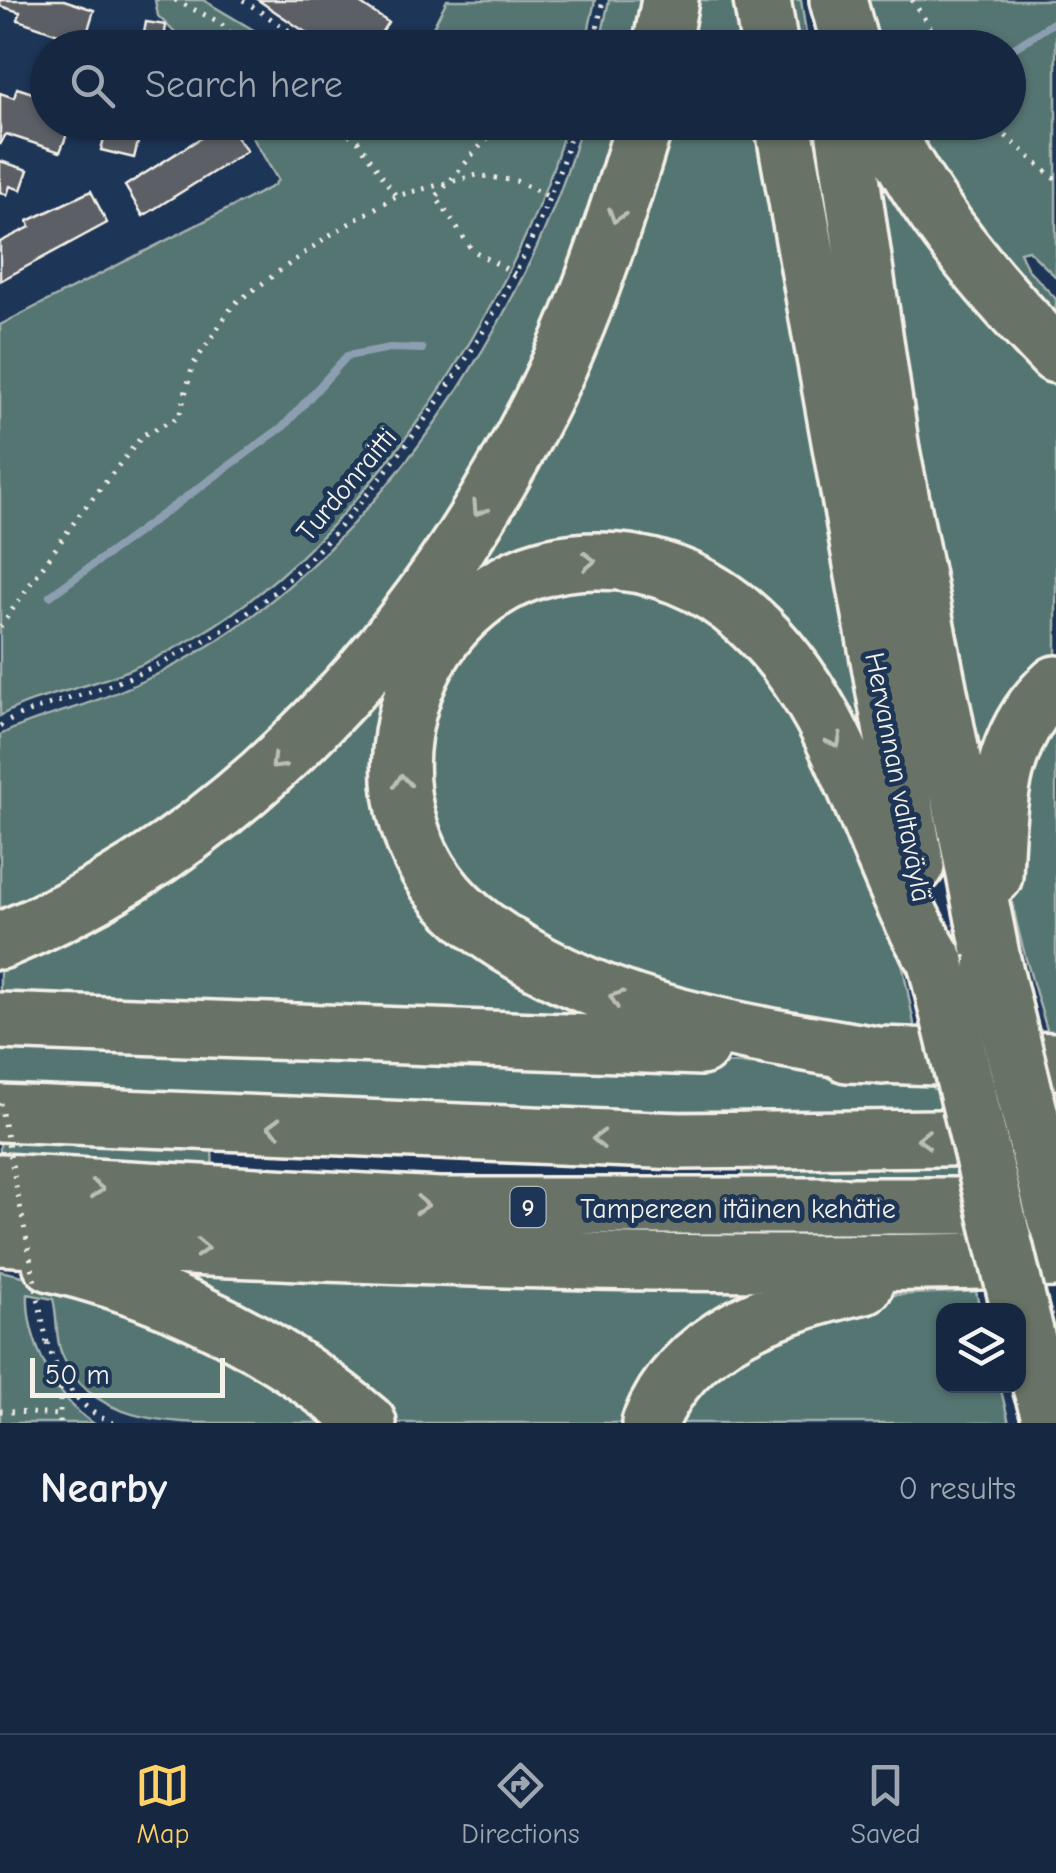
<!DOCTYPE html>
<html lang="en">
<head>
<meta charset="utf-8">
<style>
  :root { --surface:#162841; --page:#23344c; --text:#f1f3f6; --muted:#9ea6b1; --line:#35445a; --accent:#ffd166 }
  body { margin:0; font-family:"Comic Neue",sans-serif; background:var(--page); color:var(--text) }
  .controls { position:absolute; right:30px; bottom:30px; display:grid; overflow:hidden; border-radius:20px; box-shadow:0 2px 8px #0004 }
  .controls button { width:90px; height:90px; display:grid; place-items:center; padding:0; border:0; border-bottom:2px solid var(--line); background:var(--surface); color:var(--text); font:50px sans-serif }
  .scale { position:absolute; left:30px; bottom:25px; width:195px; box-sizing:border-box; padding-left:10px; border:5px solid #f4f1e8; border-top:0; font-size:28px; line-height:35px; white-space:nowrap; color:#f4f1e8; -webkit-text-stroke:8px #1d3557; paint-order:stroke }
  .list { margin:0; padding:0; list-style:none }
  h2 { display:flex; justify-content:space-between; align-items:center; height:130px; margin:0; padding:0 40px; font-size:42px }
  h2 small { font-size:32px; font-weight:400; color:var(--muted) }
  .icon { flex:none; width:55px; height:55px; fill:none; stroke:currentColor; stroke-width:2; stroke-linecap:round; stroke-linejoin:round }
  .map { position:relative; flex:none; width:1056px; height:1423px; overflow:hidden }
  .search { position:absolute; background:var(--surface); box-shadow:0 2px 8px #0004; left:30px; right:30px; top:30px; height:110px; display:flex; align-items:center; gap:25px; box-sizing:border-box; padding:0 35px; border-radius:55px; color:var(--muted); font-size:38px }
  .sheet { height:310px; background:var(--surface) }
  nav { display:flex; justify-content:space-around; align-items:center; box-sizing:border-box; height:140px; border-top:2px solid var(--line); background:var(--surface); font-size:28px; color:var(--muted) }
  nav a { display:grid; justify-items:center; gap:5px }
  nav .on { color:var(--accent) }
  .map>svg:first-child { display:block }
  .green { fill:#547472; stroke:#a4b2ad; stroke-width:2.5 }
  .lines { fill:none; stroke-linecap:round; stroke-linejoin:round }
  .stream { stroke:#8c9fb1; stroke-width:8 }
  .building { fill:#5c5e66; stroke:#f4f1e8; stroke-width:2.5 }
  .highway-casing { stroke:#f4f1e8; stroke-width:62 }
  .path { stroke:#f4f1e8; stroke-width:5; stroke-dasharray:2.5 8; stroke-linecap:butt }
  .highway { stroke:#687266; stroke-width:55 }
  .highway-bridge-casing { stroke:#f4f1e8; stroke-width:62; stroke-linecap:butt }
  .path-bridge { stroke:#f4f1e8; stroke-width:5; stroke-dasharray:2.5 8; stroke-linecap:butt }
  .highway-bridge { stroke:#687266; stroke-width:55 }
  .oneway { stroke:#bcbeb4 }
  .labels { text-anchor:middle; stroke-width:10; stroke-linejoin:round; paint-order:stroke }
  .shield { fill:#1d3557; stroke:#b4b9bc; stroke-width:2.5 }
  .shield-label { font-size:25px; font-weight:bold; fill:#f4f1e8 }
  .street-label { font-size:28px; fill:#f4f1e8; stroke:#1d3557 }
</style>
</head>
<body>
<div class="map">
<svg width="1056" height="1423" viewBox="0 0 1056 1423">
  <rect width="100%" height="100%" fill="#1d3557"/>
  <filter id="ink" filterUnits="userSpaceOnUse"><feTurbulence type="fractalNoise" baseFrequency=".01" numOctaves="2"/><feDisplacementMap in="SourceGraphic" scale="20" xChannelSelector="R" yChannelSelector="G"/><feConvolveMatrix kernelMatrix="1 2 1 2 8 2 1 2 1" color-interpolation-filters="sRGB"/></filter>
  <g filter="url(#ink)">
    <path class="green" d="M155,0H203L282,47H189L158,16Z
      M447,0H595L585,47H423Z
      M609,0H652L642,47L599,48Z
      M680,0H742L750,47L671,48Z
      M780,0H801L808,47H788Z
      M865,0H1056V277L1028,250L1020,252L1027,268L1056,299V333L903,123L1008,122V48L874,47Z
      M244,123H567C517,305 361,540 197,636C164,655 129,672 93,683C62,693 28,699 0,716V325L273,186L278,180Z
      M582,123H623L552,337L454,519L274,746L0,930V735C28,721 56,714 86,704C126,690 166,672 203,649C376,544 530,316 582,123Z
      M655,123H763L879,799L725,580L469,586L394,827L624,1018L0,1012V960L411,630Z
      M862,123L1056,368V660L985,792L939,572Z
      M606,571L684,588L787,686L900,952L916,1034L814,1030L589,977L447,870L412,763L467,628Z
      M1056,699V1040H1050C1034,983 1001,895 1009,837C1015,798 1043,738 1056,699Z
      M0,1032L929,1072L933,1089L1056,1091V1110L551,1111L0,1087Z
      M0,1134L212,1147L213,1177L0,1163Z
      M742,1162H1010L1056,1187L743,1191Z
      M79,1256L821,1279L638,1423H386Z
      M0,1271L138,1301L348,1423C310,1423 271,1423 232,1423C167,1423 89,1423 61,1352C55,1336 58,1316 53,1299L28,1294C26,1339 55,1398 93,1423H0Z
      M976,1291L980,1310H944V1386H1000L1009,1423H666L716,1358L825,1307L892,1295Z"/>
    <g class="lines">
      <path class="stream" d="M1008,52L1056,21
        M50,596L284,426L347,356L390,348L422,349"/>
    </g>
    <path class="building" d="M0,0H64L94,10L84,43L18,20L20,12L0,6Z
      M258,0H355L388,22L372,48H329Z
      M146,22L166,25L163,48L142,44Z
      M17,88L48,98V122H72L60,152L6,134L0,145V93L14,98Z
      M108,122H143L134,158L101,150Z
      M226,122L247,151L143,216L125,186Z
      M0,161L28,170L21,190L10,186L7,195L0,192Z
      M91,191L107,223L0,281V242L30,227L28,221Z"/>
    <g class="lines">
      <defs>
        <path id="highway" d="M762,0L770,48
          M838,0L851,48
          M661,48L670,0
          M783,122L916,866
          M843,122L891,450L993,965
          M882,122C926,211 988,285 1056,355
          M994,876C997,804 999,735 1056,684
          M0,941C241,843 423,636 539,407C585,316 616,220 645,122
          M0,1021L701,1047
          M847,1054L1056,1061
          M882,1056C742,1032 601,1014 483,928C329,818 404,561 597,561C655,561 705,581 748,620C849,711 867,852 936,962
          M0,1113L680,1141L1023,1137
          M0,1182L439,1206H1041
          M0,1237C351,1257 704,1270 1056,1259
          M51,1263C170,1291 275,1343 368,1423
          M1027,1340L1052,1423
          M650,1423C685,1334 780,1304 865,1285"/>
      </defs>
      <use href="#highway" class="highway-casing"/>
      <path class="path" d="M175,0L219,22L247,48
        M243,0L315,48
        M912,0L930,27L932,48
        M593,48L603,0
        M332,122L358,141L396,196
        M501,122L436,197L472,250L517,275
        M990,122L1056,180
        M0,627L80,514L143,435L179,417L193,365L234,304L328,236L396,196L477,175L516,181L552,198
        M0,726C30,707 66,701 99,689C137,676 174,657 209,638C281,597 339,531 389,467C472,361 537,253 575,122
        M47,1343C60,1378 77,1409 113,1423
        M0,1411L58,1415
        M60,1423V1379"/>
      <use href="#highway" class="highway"/>
      <defs>
        <path id="highway-bridge" d="M936,962L1027,1340
          M993,965L1056,1221"/>
      </defs>
      <use href="#highway-bridge" class="highway-bridge-casing"/>
      <path class="path-bridge" d="M0,1103L47,1343"/>
      <use href="#highway-bridge" class="highway-bridge"/>
    </g>
    <defs><path id="oneway-chevron" d="M-2-3.5L2.5 0L-2 3.5" fill="none" stroke-width="1.6" stroke-linecap="round" stroke-linejoin="round" transform="scale(2.5)"/></defs>
    <g class="oneway">
      <use href="#oneway-chevron" transform="translate(616 216) rotate(108)"/>
      <use href="#oneway-chevron" transform="translate(479 509) rotate(123)"/>
      <use href="#oneway-chevron" transform="translate(589 561) rotate(-2)"/>
      <use href="#oneway-chevron" transform="translate(835 741) rotate(62)"/>
      <use href="#oneway-chevron" transform="translate(277 763) rotate(135)"/>
      <use href="#oneway-chevron" transform="translate(402 781) rotate(-95)"/>
      <use href="#oneway-chevron" transform="translate(616 998) rotate(-160)"/>
      <use href="#oneway-chevron" transform="translate(274 1127) rotate(-178)"/>
      <use href="#oneway-chevron" transform="translate(599 1139) rotate(-178)"/>
      <use href="#oneway-chevron" transform="translate(924 1139) rotate(179)"/>
      <use href="#oneway-chevron" transform="translate(97 1189) rotate(3)"/>
      <use href="#oneway-chevron" transform="translate(422 1205) rotate(3)"/>
      <use href="#oneway-chevron" transform="translate(202 1248) rotate(2)"/>
    </g>
  </g>
  <g class="labels">
    <rect class="shield" x="510.5" y="1187" width="35" height="40" rx="8"/>
    <g class="shield-label">
      <text x="528" y="1216">9</text>
    </g>
    <g class="street-label">
      <text transform="translate(346 484) rotate(-50)" y="10">Turdonraitti</text>
      <text transform="translate(899 777) rotate(79)" y="10">Hervannan valtaväylä</text>
      <text x="738" y="1218">Tampereen itäinen kehätie</text>
    </g>
  </g>
</svg>
<div class="controls">
<button><svg class="icon" aria-label="layers" viewBox="0 0 24 24"><path d="M12 4l9 5-9 5-9-5zM3 14l9 5 9-5"/></svg></button>
</div>
<div class="scale">50 m</div>
<div class="search"><svg class="icon" aria-label="search" viewBox="0 0 24 24"><circle cx="10" cy="10" r="6"/><path d="M15 15l6 6"/></svg>Search here</div>
</div>
<section class="sheet">
<h2>Nearby<small>0 results</small></h2>
<ul class="list">
</ul>
</section>
<nav>
<a class="on"><svg class="icon" aria-label="map" viewBox="0 0 24 24"><path d="M3 6l6-2 6 2 6-2v14l-6 2-6-2-6 2zM9 4v14M15 6v14"/></svg>Map</a>
<a><svg class="icon" aria-label="directions" viewBox="0 0 24 24"><path d="M12 3l9 9-9 9-9-9zM9 14v-3h6M13 9l2 2-2 2"/></svg>Directions</a>
<a><svg class="icon" aria-label="saved" viewBox="0 0 24 24"><path d="M7 4h10v16l-5-4-5 4z"/></svg>Saved</a>
</nav>
</body>
</html>
